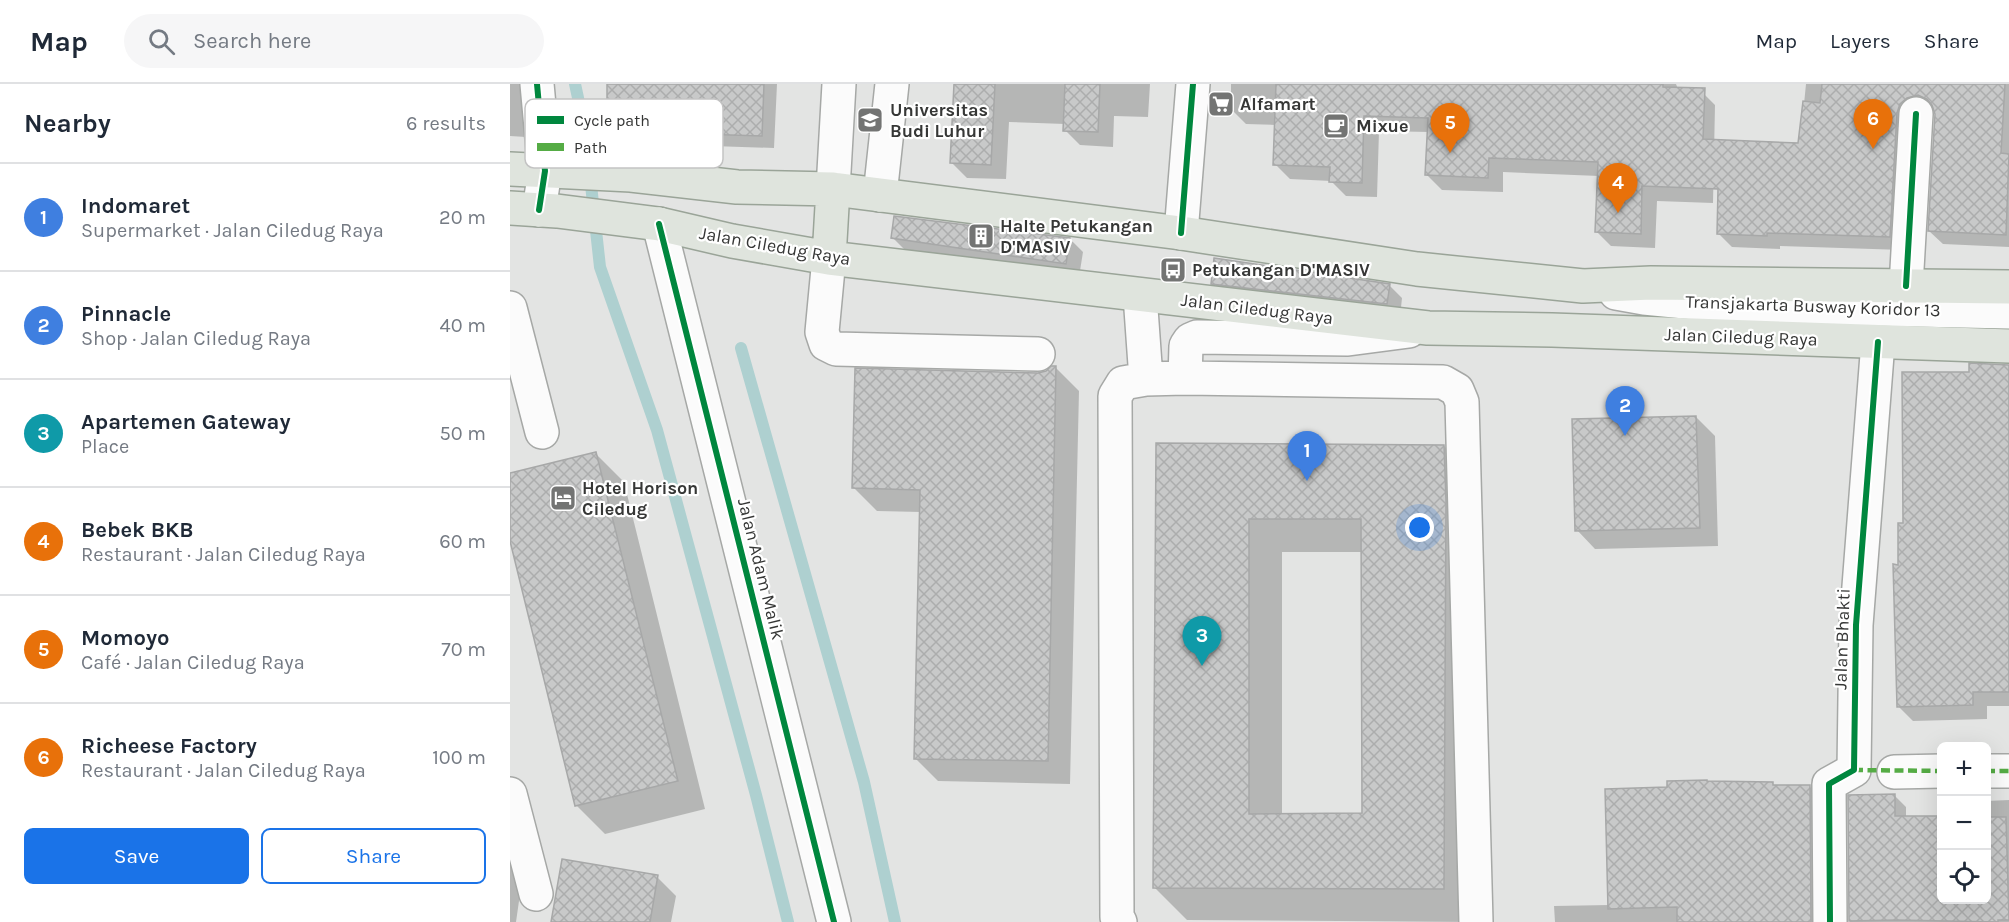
<!DOCTYPE html>
<html lang="en">
<head>
<meta charset="utf-8">
<style>
  :root { --surface:#fff; --page:#f6f6f7; --text:#1f2937; --muted:#747a83; --line:#e0e1e3; --accent:#1a73e8 }
  body { margin:0; font-family:Karla,sans-serif; background:var(--page); color:var(--text) }
  .controls { position:absolute; right:18px; bottom:18px; display:grid; overflow:hidden; border-radius:9px; box-shadow:0 6px 24px #0002 }
  .controls button { width:54px; height:54px; display:grid; place-items:center; padding:0; border:0; border-bottom:2px solid var(--line); background:var(--surface); color:var(--text); font:30px sans-serif }
  .you { position:absolute; left:910px; top:444px; width:21px; height:21px; margin:-15px; border:4px solid #fff; border-radius:50%; background:#1a73e8; box-shadow:0 0 0 9px #1a73e833 }
  .badge { display:grid; place-items:center; width:39px; height:39px; border-radius:50%; background:var(--accent); color:#fff; font-size:20px; font-weight:700 }
  .pin { position:absolute; translate:-50% -50px; filter:drop-shadow(0 2px 3px #0008) }
  .pin::after { content:''; position:absolute; top:32px; width:21px; height:18px; background:inherit; clip-path:polygon(0 0,100% 0,50% 100%) }
  .list { margin:0; padding:0; list-style:none }
  h2 { display:flex; justify-content:space-between; align-items:center; height:78px; margin:0; padding:0 24px; font-size:26px }
  h2 small { font-size:20px; font-weight:400; color:var(--muted) }
  .list li { display:grid; grid-template-columns:39px 1fr auto; gap:18px; align-items:center; box-sizing:border-box; height:108px; padding:0 24px; border-top:2px solid var(--line) }
  .list b { display:block; font-size:22px; white-space:nowrap }
  .list p { margin:0; font-size:20px; white-space:nowrap; color:var(--muted) }
  .list em { font-size:20px; font-style:normal; color:var(--muted) }
  .actions { display:flex; gap:12px; padding:18px 24px }
  .actions a { flex:1; padding:14px 0; border:2px solid var(--accent); border-radius:9px; text-align:center; font-size:21px; color:var(--accent) }
  .actions .main { background:var(--accent); color:#fff }
  .icon { flex:none; width:33px; height:33px; fill:none; stroke:currentColor; stroke-width:2; stroke-linecap:round; stroke-linejoin:round }
  .map { position:relative; flex:none; width:1499px; height:838px; overflow:hidden }
  header { display:flex; align-items:center; gap:36px; box-sizing:border-box; height:84px; padding:0 30px; background:var(--surface); border-bottom:2px solid var(--line) }
  header strong { font-size:28px }
  nav { display:flex; gap:33px; margin-inline-start:auto; font-size:21px }
  .search { width:420px; height:54px; background:var(--page); display:flex; align-items:center; gap:15px; box-sizing:border-box; padding:0 21px; border-radius:33px; color:var(--muted); font-size:22px }
  main { display:flex }
  aside { flex:1; background:var(--surface) }
  .map>svg:first-child { display:block }
  .shadow { fill:#0003; fill-rule:evenodd }
  .lines { fill:none; stroke-linecap:round; stroke-linejoin:round }
  .stream { stroke:#aed0d0; stroke-width:12 }
  .building { fill:url(#building-cross-hatch); stroke:#a7a8a8; stroke-width:1.5; fill-rule:evenodd }
  .minor-casing { stroke:#a6a8a6; stroke-width:36 }
  .major-casing { stroke:#9aa498; stroke-width:36 }
  .minor { stroke:#fbfbfb; stroke-width:33 }
  .major { stroke:#dfe4dd; stroke-width:33 }
  .quiet { stroke:#55ac45; stroke-width:4.5; stroke-dasharray:9 4.5; stroke-linecap:butt }
  .cycleway-casing { stroke:#fff; stroke-width:10 }
  .cycleway { stroke:#00873e; stroke-width:6 }
  .labels { text-anchor:middle; stroke-width:4.5; stroke-linejoin:round; paint-order:stroke }
  .poi-label { font-size:18px; font-weight:bold; fill:#363736; stroke:#fff; text-anchor:start }
  .street-label { font-size:18px; fill:#363736; stroke:#fff }
  .key { fill:#fff; stroke:#c3c3c3; stroke-width:1.5 }
  .key-label { font-size:16px; fill:#363736 }
</style>
</head>
<body>
<header>
<strong>Map</strong>
<div class="search"><svg class="icon" aria-label="search" viewBox="0 0 24 24"><circle cx="10" cy="10" r="6"/><path d="M15 15l6 6"/></svg>Search here</div>
<nav><a>Map</a><a>Layers</a><a>Share</a></nav>
</header>
<main>
<aside>
<h2>Nearby<small>6 results</small></h2>
<ul class="list">
<li><span class="badge" style="background:#3f7fe0">1</span><div><b>Indomaret</b><p>Supermarket · Jalan Ciledug Raya</p></div><em>20 m</em></li>
<li><span class="badge" style="background:#3f7fe0">2</span><div><b>Pinnacle</b><p>Shop · Jalan Ciledug Raya</p></div><em>40 m</em></li>
<li><span class="badge" style="background:#0f9aa8">3</span><div><b>Apartemen Gateway</b><p>Place</p></div><em>50 m</em></li>
<li><span class="badge" style="background:#e8710a">4</span><div><b>Bebek BKB</b><p>Restaurant · Jalan Ciledug Raya</p></div><em>60 m</em></li>
<li><span class="badge" style="background:#e8710a">5</span><div><b>Momoyo</b><p>Café · Jalan Ciledug Raya</p></div><em>70 m</em></li>
<li><span class="badge" style="background:#e8710a">6</span><div><b>Richeese Factory</b><p>Restaurant · Jalan Ciledug Raya</p></div><em>100 m</em></li>
</ul>
<div class="actions"><a class="main">Save</a><a>Share</a></div>
</aside>
<div class="map">
<svg width="1499" height="838" viewBox="0 0 1499 838">
  <defs>
    <pattern id="building-cross-hatch" width="8" height="8" patternUnits="userSpaceOnUse" patternTransform="scale(1.5)"><rect width="8" height="8" fill="#c8c9c9"/><path d="M0 0l8 8M0 8l8-8" fill="none" stroke="#acadad"/></pattern>
  </defs>
  <rect width="100%" height="100%" fill="#e3e4e3"/>
  <path class="shadow" d="M0,0H14L16,53L0,52Z
    M220,0H267L264,64L202,62V70H112L99,57Z
    M445,0H640L638,33L604,32L603,63L570,61L555,46V40L499,38L496,95L457,94L442,79Z
    M721,0H1166L1168,5L1190,6L1205,21L1203,119L1147,117L1145,164L1101,162L1086,147L1089,92L993,88V108L932,106L917,91L919,48L869,47L867,113L836,112L821,97L780,95L765,80L766,41L736,40L721,25Z
    M1296,0H1499V163L1433,160L1419,147L1426,30L1425,26L1421,24L1393,166L1270,162V165L1222,163L1208,149L1290,60Z
    M383,154L560,155L573,168L569,193L396,167Z
    M703,199L879,201L892,214L890,233L716,212Z
    M1499,282V622H1477V635L1403,637L1389,623L1390,482L1395,441L1461,290Z
    M546,284L569,307L560,700L428,697L405,674L411,428L367,427L344,404L528,290Z
    M1186,333L1205,352L1208,462L1085,465L1067,446Z
    M647,360L934,362L967,395L966,838L677,836L644,803ZM772,468H853V731H772Z
    M86,370L114,398L195,725L95,750L67,722L0,451V391Z
    M1262,700L1265,702L1300,703L1311,714L1312,838H1045L1044,822L1099,821Z
    M1341,712H1385L1396,723V733L1432,734V816H1476V717L1499,716V838H1340Z
    M0,776L13,789L6,838H0Z
    M147,793L166,812L161,838H43Z"/>
  <g class="lines">
    <path class="stream" d="M65,0L75,46L90,183L147,346L246,711L278,838
      M231,264L354,698L385,838"/>
  </g>
  <path class="building" d="M97,0H254L252,52L190,50V58L97,57Z
    M444,0H485L481,81L440,79Z
    M555,0H590L588,48L553,47Z
    M766,0H1153V3L1195,4L1193,55L1288,59L1293,17L1310,19L1312,0H1495L1491,69L1499,70L1496,151L1418,147L1425,30L1422,21L1417,15L1408,11L1397,14L1390,20L1387,29L1380,153L1257,149V152L1207,150L1208,105L1132,102L1131,150L1085,148L1088,78L979,74L978,94L915,91L918,34L854,32L852,99L819,98L820,83L763,81Z
    M384,132L560,154L556,180L381,154Z
    M704,174L880,200L877,220L701,200Z
    M1459,279L1499,281V608H1463V621L1387,623L1383,480L1388,481V439H1393L1392,288H1459Z
    M541,282H546L538,677L404,675L410,406L342,404L345,284L528,289L536,287Z
    M1186,332L1190,444L1065,447L1062,335Z
    M646,359L934,361L936,417L934,805L643,804ZM739,435H851L852,729L739,730Z
    M86,368L168,697L65,722L0,457V389Z
    M1197,696V697L1263,698V701H1300L1301,838H1167V823L1098,825L1095,705L1157,703V697Z
    M1385,710V732H1431V816H1476V733H1496L1499,836H1488V838L1386,836L1339,837L1338,711Z
    M52,775L148,791L140,838H41Z"/>
  <g class="lines">
    <defs>
      <path id="minor" d="M27,0L35,87L29,126
        M323,105L329,0
        M370,111L382,0
        M149,140L324,838
        M671,149L683,0
        M319,174L312,248L316,260L326,265L528,270
        M1396,202L1406,30
        M1106,209L1134,214L1216,222L1499,228
        M630,211L636,295
        M0,224L32,348
        M675,294L676,262L680,256L687,253L838,255L899,247
        M1476,687H1499
        M1384,688L1432,687
        M0,710L26,810
        M610,838L607,833L605,312L613,299L636,295L675,294L933,298L947,306L952,318L966,838
        M1320,838L1319,700L1344,686L1346,541L1368,258"/>
      <path id="major" d="M0,85L121,91L227,103L323,105L671,149L907,185L1073,202L1141,199L1499,203
        M0,124L47,127L149,140L222,157L319,174L918,244L1042,246L1499,262
        M319,174L323,105"/>
    </defs>
    <use href="#minor" class="minor-casing"/>
    <use href="#major" class="major-casing"/>
    <use href="#minor" class="minor"/>
    <use href="#major" class="major"/>
    <path class="quiet" d="M1344,686L1432,687
      M1476,687H1499"/>
    <defs>
      <path id="cycleway" d="M27,0L35,87L29,126
        M149,140L324,838
        M671,149L683,0
        M1396,202L1406,30
        M1320,838L1319,700L1344,686L1346,541L1368,258"/>
    </defs>
    <use href="#cycleway" class="cycleway-casing"/>
    <use href="#cycleway" class="cycleway"/>
  </g>
  <defs>
    <symbol id="supermarket-square" viewBox="-11 -11 22 22"><rect x="-9" y="-9" width="18" height="18" rx="4" fill="#737473" stroke="#fff"/><path d="M-6-5.5h2.5l.6 2H6L4.5 2H-2.5L-4.4-4H-6ZM-1.5 3.2a1.3 1.3 0 1 0 .1 0ZM3 3.2a1.3 1.3 0 1 0 .1 0Z" fill="#fff"/></symbol>
    <symbol id="university-square" viewBox="-11 -11 22 22"><rect x="-9" y="-9" width="18" height="18" rx="4" fill="#737473" stroke="#fff"/><path d="M0-5L7-2L0 1L-7-2ZM-4 1L0 2.5L4 1V4Q0 6-4 4Z" fill="#fff"/></symbol>
    <symbol id="cafe-square" viewBox="-11 -11 22 22"><rect x="-9" y="-9" width="18" height="18" rx="4" fill="#737473" stroke="#fff"/><path d="M-5.5-4.5H6V0H3Q3 3.5 0 3.5H-2.5Q-5.5 3.5-5.5 0ZM3-3.2v2h1.7v-2ZM-6 4.5H4V6H-6Z" fill="#fff"/></symbol>
    <symbol id="building-square" viewBox="-11 -11 22 22"><rect x="-9" y="-9" width="18" height="18" rx="4" fill="#737473" stroke="#fff"/><path d="M-4-6H4V6H1V3H-1V6H-4ZM-2.5-4.3h1.7v1.8h-1.7ZM.8-4.3h1.7v1.8H.8ZM-2.5-1h1.7V.8h-1.7ZM.8-1h1.7V.8H.8Z" fill="#fff"/></symbol>
    <symbol id="bus-square" viewBox="-11 -11 22 22"><rect x="-9" y="-9" width="18" height="18" rx="4" fill="#737473" stroke="#fff"/><path d="M-5-6H5V4H4V6H2V4H-2V6H-4V4H-5ZM-3.5-4V0h7V-4ZM-3.5 1.2v1.5H-2V1.2ZM2 1.2v1.5H3.5V1.2Z" fill="#fff"/></symbol>
    <symbol id="hotel-square" viewBox="-11 -11 22 22"><rect x="-9" y="-9" width="18" height="18" rx="4" fill="#737473" stroke="#fff"/><path d="M-6-4.5h1.5V1H6V5H4.5V3h-9V5H-6ZM-4 0a1.8 1.8 0 1 1 3.6 0ZM.5 0V-2.5h3Q6-2.5 6 0Z" fill="#fff"/></symbol>
  </defs>
  <g fill-rule="evenodd">
    <use href="#supermarket-square" x="696" y="5" width="30" height="30"/>
    <use href="#university-square" x="345" y="21" width="30" height="30"/>
    <use href="#cafe-square" x="811" y="27" width="30" height="30"/>
    <use href="#building-square" x="456" y="137" width="30" height="30"/>
    <use href="#bus-square" x="648" y="171" width="30" height="30"/>
    <use href="#hotel-square" x="38" y="399" width="30" height="30"/>
  </g>
  <g class="labels">
    <g class="poi-label">
      <text x="730" y="26">Alfamart</text>
      <text x="380" y="32">Universitas<tspan x="380" dy="21">Budi Luhur</tspan></text>
      <text x="846" y="48">Mixue</text>
      <text x="490" y="148">Halte Petukangan<tspan x="490" dy="21">D'MASIV</tspan></text>
      <text x="682" y="192">Petukangan D'MASIV</text>
      <text x="72" y="410">Hotel Horison<tspan x="72" dy="21">Ciledug</tspan></text>
    </g>
    <g class="street-label">
      <text transform="translate(265 162) rotate(10)" y="6">Jalan Ciledug Raya</text>
      <text transform="translate(1303 222) rotate(2)" y="6">Transjakarta Busway Koridor 13</text>
      <text transform="translate(747 225) rotate(7)" y="6">Jalan Ciledug Raya</text>
      <text transform="translate(1231 253) rotate(2)" y="6">Jalan Ciledug Raya</text>
      <text transform="translate(251 485) rotate(76)" y="6">Jalan Adam Malik</text>
      <text transform="translate(1332 555) rotate(-88)" y="6">Jalan Bhakti</text>
    </g>
  </g>
  <rect x="15" y="15" width="198" height="69" rx="9" class="key"/>
  <rect x="27" y="32" width="27" height="8" fill="#00873e"/>
  <rect x="27" y="59" width="27" height="8" fill="#55ac45"/>
  <g class="key-label">
    <text x="64" y="42">Cycle path</text>
    <text x="64" y="69">Path</text>
  </g>
</svg>
<div class="controls">
<button>+</button>
<button>−</button>
<button><svg class="icon" aria-label="locate" viewBox="0 0 24 24"><circle cx="12" cy="12" r="6"/><path d="M12 2v4M12 18v4M2 12h4M18 12h4"/></svg></button>
</div>
<div class="you"></div>
<div class="pin badge" style="left:797px;top:397px;background:#3f7fe0">1</div>
<div class="pin badge" style="left:1115px;top:352px;background:#3f7fe0">2</div>
<div class="pin badge" style="left:692px;top:582px;background:#0f9aa8">3</div>
<div class="pin badge" style="left:1108px;top:129px;background:#e8710a">4</div>
<div class="pin badge" style="left:940px;top:69px;background:#e8710a">5</div>
<div class="pin badge" style="left:1363px;top:65px;background:#e8710a">6</div>
</div>
</main>
</body>
</html>
